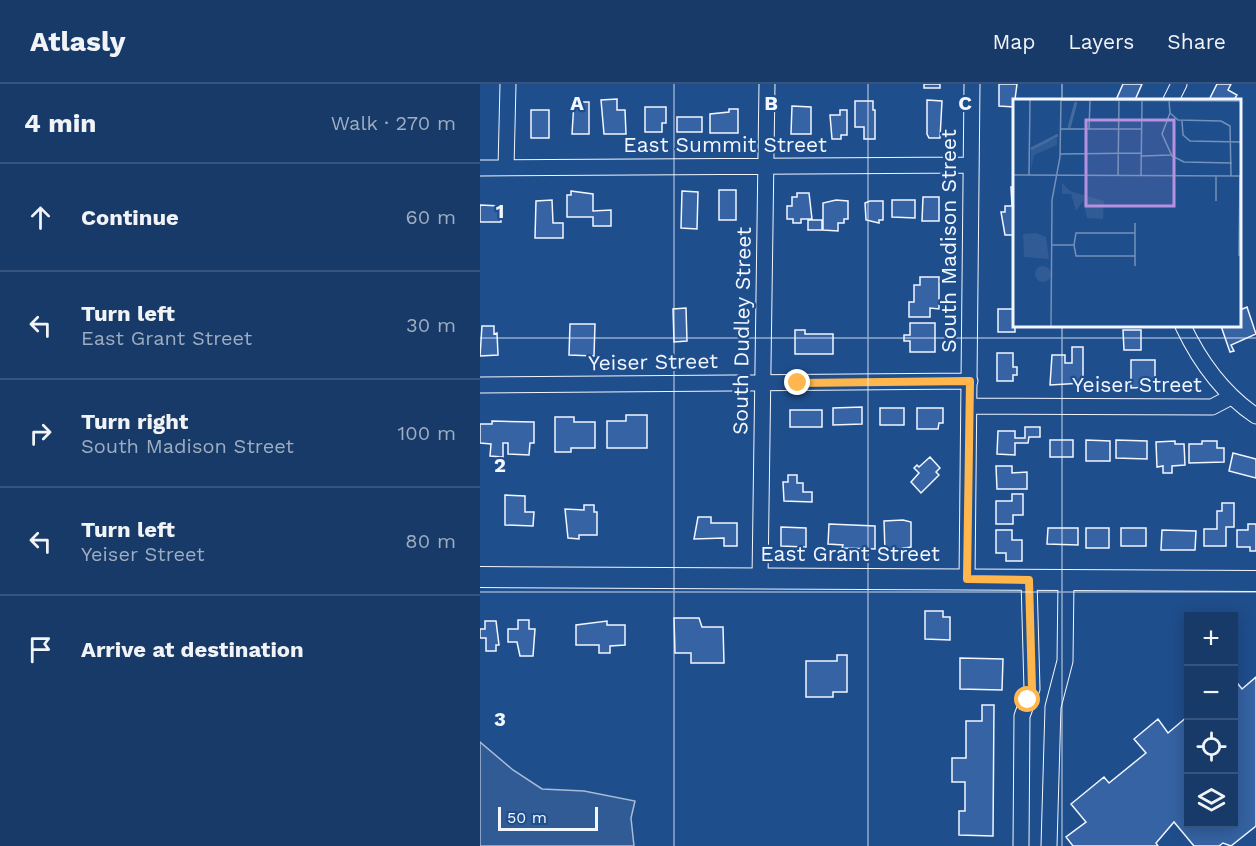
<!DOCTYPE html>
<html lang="en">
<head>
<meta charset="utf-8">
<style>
  :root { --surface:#173a69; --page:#20416f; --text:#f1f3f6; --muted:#9eadc0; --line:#36547d }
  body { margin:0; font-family:"Work Sans",sans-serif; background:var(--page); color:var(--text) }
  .controls { position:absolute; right:18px; bottom:18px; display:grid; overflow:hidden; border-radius:0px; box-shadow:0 3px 15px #0003 }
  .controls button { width:54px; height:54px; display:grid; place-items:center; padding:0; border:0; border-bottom:2px solid var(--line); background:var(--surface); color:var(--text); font:30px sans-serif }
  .scale { position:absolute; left:18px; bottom:15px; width:100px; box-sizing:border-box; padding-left:6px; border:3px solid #f2f6ff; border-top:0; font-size:16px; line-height:21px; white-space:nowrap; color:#f2f6ff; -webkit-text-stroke:4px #1f4e8c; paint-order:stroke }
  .stop { position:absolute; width:18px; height:18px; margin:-14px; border:4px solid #ffb74d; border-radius:50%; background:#fff }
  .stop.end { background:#ffb74d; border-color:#fff; box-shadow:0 2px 6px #0008 }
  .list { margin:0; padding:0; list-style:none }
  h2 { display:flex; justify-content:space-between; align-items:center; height:78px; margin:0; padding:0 24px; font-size:26px }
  h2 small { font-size:20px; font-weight:400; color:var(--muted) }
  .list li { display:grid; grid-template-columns:39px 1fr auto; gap:18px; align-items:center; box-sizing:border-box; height:108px; padding:0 24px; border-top:2px solid var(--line) }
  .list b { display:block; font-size:22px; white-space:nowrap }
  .list p { margin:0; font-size:20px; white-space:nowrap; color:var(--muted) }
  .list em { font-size:20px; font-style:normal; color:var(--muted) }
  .icon { flex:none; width:33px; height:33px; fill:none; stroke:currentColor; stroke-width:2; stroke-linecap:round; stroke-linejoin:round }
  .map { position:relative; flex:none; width:776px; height:762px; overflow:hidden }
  header { display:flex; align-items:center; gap:36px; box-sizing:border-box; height:84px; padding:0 30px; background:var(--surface); border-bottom:2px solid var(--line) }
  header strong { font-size:28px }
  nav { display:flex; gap:33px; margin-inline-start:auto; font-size:21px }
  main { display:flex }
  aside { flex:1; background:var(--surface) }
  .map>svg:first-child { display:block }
  .built { fill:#305b95; stroke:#a8bbd7; stroke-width:1.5 }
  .building { fill:#3563a3; stroke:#f2f6ff; stroke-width:1.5 }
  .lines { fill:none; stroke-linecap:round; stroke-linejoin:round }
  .minor-casing { stroke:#f2f6ff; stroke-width:17 }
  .major-casing { stroke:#f2f6ff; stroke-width:22 }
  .minor { stroke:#1f4e8c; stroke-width:15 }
  .major { stroke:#1f4e8c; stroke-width:20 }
  .route { stroke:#ffb74d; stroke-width:8 }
  .grid { fill:none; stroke:#f2f6ff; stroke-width:1.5; stroke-opacity:0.55 }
  .labels { text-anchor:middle; stroke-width:4.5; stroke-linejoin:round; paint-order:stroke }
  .street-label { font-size:21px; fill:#f2f6ff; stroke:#1f4e8c }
  .inset-river { fill:none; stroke:#446ba0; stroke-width:3 }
  .inset-road { fill:none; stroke:#7391ba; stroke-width:1.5 }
  .view { fill:#b691df; fill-opacity:0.15; stroke:#b691df; stroke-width:3 }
  .inset-edge { fill:none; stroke:#f2f6ff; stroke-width:3 }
  .grid-label { font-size:20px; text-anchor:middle; font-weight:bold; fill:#f2f6ff; stroke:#1f4e8c; stroke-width:4.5; stroke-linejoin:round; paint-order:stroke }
</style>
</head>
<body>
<header>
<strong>Atlasly</strong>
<nav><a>Map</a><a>Layers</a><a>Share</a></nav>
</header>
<main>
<aside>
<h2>4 min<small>Walk · 270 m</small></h2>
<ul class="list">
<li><svg class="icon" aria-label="ahead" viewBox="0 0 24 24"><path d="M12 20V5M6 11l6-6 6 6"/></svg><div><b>Continue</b></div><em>60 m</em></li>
<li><svg class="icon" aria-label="left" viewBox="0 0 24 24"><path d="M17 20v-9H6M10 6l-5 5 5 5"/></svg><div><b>Turn left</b><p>East Grant Street</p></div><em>30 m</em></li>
<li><svg class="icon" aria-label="right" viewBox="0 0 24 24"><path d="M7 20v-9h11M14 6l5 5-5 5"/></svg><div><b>Turn right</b><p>South Madison Street</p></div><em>100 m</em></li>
<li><svg class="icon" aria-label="left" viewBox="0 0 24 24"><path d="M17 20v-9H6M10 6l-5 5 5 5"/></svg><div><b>Turn left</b><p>Yeiser Street</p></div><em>80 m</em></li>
<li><svg class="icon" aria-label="arrive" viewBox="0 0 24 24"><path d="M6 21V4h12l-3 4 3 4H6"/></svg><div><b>Arrive at destination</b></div></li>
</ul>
</aside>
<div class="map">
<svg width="776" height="762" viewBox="0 0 776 762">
  <rect width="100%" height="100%" fill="#1f4e8c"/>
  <path class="built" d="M0,658L33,686L62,705L104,707L155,717L151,734L154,762H0Z"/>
  <path class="building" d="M444,0H460V4H444Z
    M519,0H537L534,23L519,22Z
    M643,0H662L655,16H636Z
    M737,0H751L748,6L757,11L754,16H729Z
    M137,15V26H145L146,50H124L121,16Z
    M447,16L462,17L460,54H449L447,50Z
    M375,17H393V26H395V55H384V43H375Z
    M94,18H109V50H92Z
    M312,22L331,23V50H311Z
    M165,23H186V39H182V48H165Z
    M249,25H258V49H230V30L249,28Z
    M51,26H69V54H51Z
    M360,26H367V51H361V55H352L350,31H360Z
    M197,33H222V48H197Z
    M531,103H534V151H525L521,128H525V122H532Z
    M239,106H256V136H239Z
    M91,107L113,110V127L131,126V142H113V133H87V111H91Z
    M202,107L218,108L217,145L201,144Z
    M317,109H329L332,135H321V139H313V135H307V122H312V113H317Z
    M443,113H459V137H442Z
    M72,116L73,139H83V154H55L56,117Z
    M356,116L368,117V135H364V139H358V147L343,146V119Z
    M412,116H435V134L412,133Z
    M390,117H403V136H399V139L386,136L385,119Z
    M0,121L20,122L21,138H0Z
    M328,136H342V146H328Z
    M440,193H459V225L450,224V233H429V218H434V201H440Z
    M767,223L776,250L751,261L754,267L750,268L741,242H760V226Z
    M206,224L207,257L194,258L193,225Z
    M518,225H534V242H545H535V248H518Z
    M430,239H455V268H430V257H424V251H430Z
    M90,240H115L114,272L89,271Z
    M2,242H14V250L17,249L18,271L0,272Z
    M315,246H325V250H353V270H315Z
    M643,246H661V266H644Z
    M592,263H603V299L570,301L572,271H585V279H592Z
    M517,269H533V283H537V291H533V297H517Z
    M651,276H675V303L651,304Z
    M382,323V340L353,341V324Z
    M400,324H424V341H400Z
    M437,324H463V339H459L458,345H437Z
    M310,326H342V343H310Z
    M146,331H167V364H127V337H146Z
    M75,333H94V338H115V364H91V368H75Z
    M12,337L54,338V359H50L49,371L28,370V359H23V373L10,372L11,360L0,359V340H12Z
    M545,343H560V353H549L548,359H535V371L517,370L518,347H535V354H545Z
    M570,356H593V373H570Z
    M606,356L630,357V377H606Z
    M636,356L667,357V375L636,374Z
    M695,357V360H704L705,381L692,382V389H683V382L677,383L676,358Z
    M722,357H737V364H744V378L709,379V360H722Z
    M753,369L776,375V394L749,387Z
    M450,373L460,384L456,388L459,391L441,409L431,398L439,389L434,384L437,381L439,383Z
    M516,382H532V389L547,388V405H517Z
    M308,391H317V399H323V408H332V418L304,417L303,398H308Z
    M532,410H543V431H533V440H516V417H532Z
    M25,411L45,412V428H54L53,442L25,441Z
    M742,419H754V443H746V462H724V445H737V427H742Z
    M104,421H114V428H117V451H99V455L88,454L85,425L104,426Z
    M218,433H231V439H257V462H244V454L214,455Z
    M423,436L431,438V463L405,467L404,437Z
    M349,440L395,442V465L362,464L363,461L348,460Z
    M768,440H776V467H770V463H757V446H768Z
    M301,443L326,444V463L301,462Z
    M568,444H598V461L567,460Z
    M606,444H629V464H606Z
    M641,444H666V462H641Z
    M516,446H532V456H542V477H526V469H516Z
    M682,446L716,447L715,466H681Z
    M445,527H463V533H470V556L445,555Z
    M194,534H219L222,543H243L244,579H211V569H195Z
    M38,536H49V545H55L53,572H40L37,558H28V545H38Z
    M5,537H16L19,561H16V567H6V554H0V545H5Z
    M127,537V541H145V561L130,562V569H119V561H96V541Z
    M357,571H367V608H353V613H326V577H357Z
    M480,574L523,575L522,606L480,605Z
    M776,593V742L751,762L743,759L739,762H714L694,738L676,759L678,762H593L586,753L606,738L591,720L624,693L629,699L666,669L654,655L678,635L688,649L708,632V740H754V595L762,605Z
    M502,621H514L513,752L479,751V727H485V698H472V674H486V637H502Z"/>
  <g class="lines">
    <defs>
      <path id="minor" d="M691,16L699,0
        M0,84L491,81
        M26,84L28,0
        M703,242C720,278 742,309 776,332
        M0,301L490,297
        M490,322L732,323L751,313
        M280,494L287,0
        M487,495L492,0
        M541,762L542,632L552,605L549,496
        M569,762L573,623L585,577L586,497"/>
      <path id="major" d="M0,493L776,497"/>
    </defs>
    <use href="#minor" class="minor-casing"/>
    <use href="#major" class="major-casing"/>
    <use href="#minor" class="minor"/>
    <use href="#major" class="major"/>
  </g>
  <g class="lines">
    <path class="route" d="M318,299L490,297L487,495L549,496L552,605L548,616"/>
  </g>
  <path class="grid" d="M194,0V762M388,0V762M582,0V16M582,242V762M0,254H776M0,508H776"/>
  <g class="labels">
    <g class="street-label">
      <text x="245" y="68">East Summit Street</text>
      <text transform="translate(469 157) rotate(-90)" y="7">South Madison Street</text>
      <text transform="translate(262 247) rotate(-89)" y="7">South Dudley Street</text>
      <text transform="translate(173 278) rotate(-1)" y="7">Yeiser Street</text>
      <text x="657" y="308">Yeiser Street</text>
      <text x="370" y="477">East Grant Street</text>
    </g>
  </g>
  <g transform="translate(533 15)">
    <rect width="228" height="228" fill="#1f4e8c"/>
    <path d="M44,39V46L21,56L18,71V48ZM49,84L57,92L91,102L90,120L74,119L70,102L63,112L58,95H49ZM23,134L33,138L36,160L11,158L10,135ZM22 175a8 8 0 1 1 16 0a8 8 0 1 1-16 0Z" fill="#305b95"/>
    <path class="inset-river" d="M56,29L63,3M18,50L45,36"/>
    <path class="inset-road" d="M48,1L228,2M156,2L157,14L165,21L208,22L217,27L218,77M157,14L149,35L159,57L171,63L219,64M169,22L170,36L177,42L228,43M47,30H129M76,30L77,2M47,55L129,54M129,57L158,56M0,76L228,77M16,76L17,0M105,77L106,0M128,77L129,1M203,102V77M39,146H61M122,157H63L61,146L63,134H122M226,157L227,78M122,167V124M38,228L39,101L47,58L48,0"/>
    <path class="view" d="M73,21H161V107H73Z"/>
    <rect width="228" height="228" class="inset-edge"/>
  </g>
  <g class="grid-label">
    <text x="97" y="26">A</text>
    <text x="291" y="26">B</text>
    <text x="485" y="26">C</text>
    <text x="20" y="134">1</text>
    <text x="20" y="388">2</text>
    <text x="20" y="642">3</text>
  </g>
</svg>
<div class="controls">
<button>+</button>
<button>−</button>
<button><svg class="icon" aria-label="locate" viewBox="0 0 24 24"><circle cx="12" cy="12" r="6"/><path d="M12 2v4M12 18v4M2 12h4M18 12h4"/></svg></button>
<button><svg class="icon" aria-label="layers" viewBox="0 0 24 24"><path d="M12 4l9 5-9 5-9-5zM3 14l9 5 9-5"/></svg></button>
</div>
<div class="scale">50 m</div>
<div class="stop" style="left:548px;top:616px"></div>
<div class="stop end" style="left:318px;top:299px"></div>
</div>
</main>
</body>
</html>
